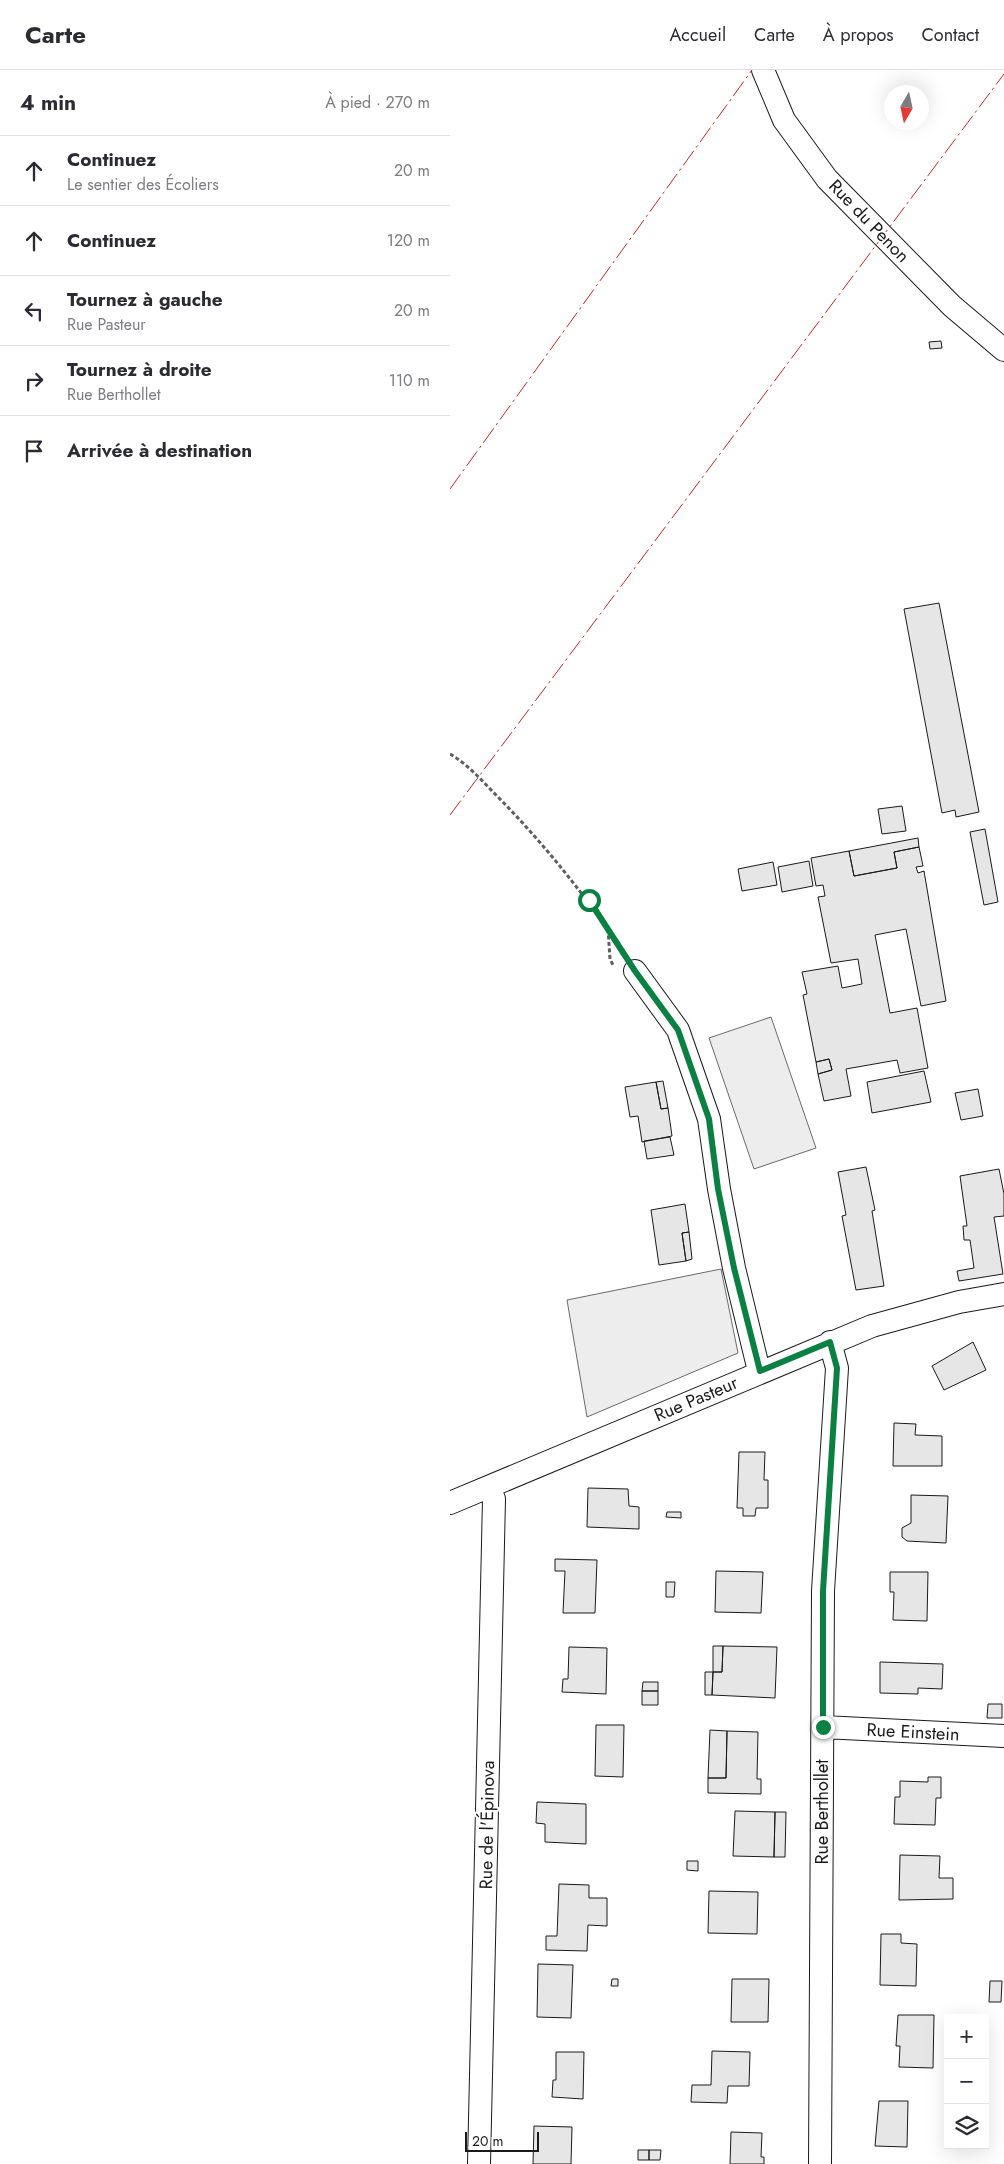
<!DOCTYPE html>
<html lang="fr">
<head>
<meta charset="utf-8">
<style>
  :root { --surface:#fff; --page:#f2f2f3; --text:#2b2b33; --muted:#7c7c81; --line:#e1e1e2 }
  body { margin:0; font-family:Jost,sans-serif; background:var(--page); color:var(--text) }
  .controls { position:absolute; right:15px; bottom:15px; display:grid; overflow:hidden; border-radius:0px; box-shadow:0 5px 20px #0002 }
  .controls button { width:45px; height:45px; display:grid; place-items:center; padding:0; border:0; border-bottom:1px solid var(--line); background:var(--surface); color:var(--text); font:25px sans-serif }
  .compass { position:absolute; left:434px; top:15px; width:45px; height:45px; border-radius:50%; background:var(--surface); box-shadow:0 5px 20px #0002; rotate:189deg }
  .scale { position:absolute; left:15px; bottom:12px; width:74px; box-sizing:border-box; padding-left:5px; border:2px solid #1a1a1a; border-top:0; font-size:14px; line-height:18px; white-space:nowrap; color:#1a1a1a; -webkit-text-stroke:4px #fff; paint-order:stroke }
  .stop { position:absolute; width:15px; height:15px; margin:-11px; border:4px solid #0b8043; border-radius:50%; background:#fff }
  .stop.end { background:#0b8043; border-color:#fff; box-shadow:0 1px 5px #0008 }
  .list { margin:0; padding:0; list-style:none }
  h2 { display:flex; justify-content:space-between; align-items:center; height:65px; margin:0; padding:0 20px; font-size:21px }
  h2 small { font-size:16px; font-weight:400; color:var(--muted) }
  .list li { display:grid; grid-template-columns:32px 1fr auto; gap:15px; align-items:center; box-sizing:border-box; height:70px; padding:0 20px; border-top:1px solid var(--line) }
  .list b { display:block; font-size:19px; white-space:nowrap }
  .list p { margin:0; font-size:16px; white-space:nowrap; color:var(--muted) }
  .list em { font-size:16px; font-style:normal; color:var(--muted) }
  .icon { flex:none; width:28px; height:28px; fill:none; stroke:currentColor; stroke-width:2; stroke-linecap:round; stroke-linejoin:round }
  .map { position:relative; flex:none; width:554px; height:2094px; overflow:hidden }
  header { display:flex; align-items:center; gap:30px; box-sizing:border-box; height:70px; padding:0 25px; background:var(--surface); border-bottom:1px solid var(--line) }
  header strong { font-size:24px }
  nav { display:flex; gap:28px; margin-inline-start:auto; font-size:18px }
  main { display:flex }
  aside { flex:1; background:var(--surface) }
  .map>svg:first-child { display:block }
  .built { fill:#ededed; stroke:#6a6a6a }
  .building { fill:#e6e6e6; stroke:#1a1a1a }
  .lines { fill:none; stroke-linecap:round; stroke-linejoin:round }
  .street-casing { stroke:#1a1a1a; stroke-width:24 }
  .path { stroke:#5f5f5f; stroke-width:3; stroke-dasharray:4 2.5; stroke-linecap:butt }
  .street { stroke:#fff; stroke-width:22 }
  .power { stroke:#c62828; stroke-width:1; stroke-dasharray:18 4 2.5 4; stroke-linecap:butt }
  .route { stroke:#0b8043; stroke-width:6 }
  .labels { text-anchor:middle; stroke-width:4; stroke-linejoin:round; paint-order:stroke }
  .street-label { font-size:18px; fill:#1a1a1a; stroke:#fff }
</style>
</head>
<body>
<header>
<strong>Carte</strong>
<nav><a>Accueil</a><a>Carte</a><a>À propos</a><a>Contact</a></nav>
</header>
<main>
<aside>
<h2>4 min<small>À pied · 270 m</small></h2>
<ul class="list">
<li><svg class="icon" aria-label="ahead" viewBox="0 0 24 24"><path d="M12 20V5M6 11l6-6 6 6"/></svg><div><b>Continuez</b><p>Le sentier des Écoliers</p></div><em>20 m</em></li>
<li><svg class="icon" aria-label="ahead" viewBox="0 0 24 24"><path d="M12 20V5M6 11l6-6 6 6"/></svg><div><b>Continuez</b></div><em>120 m</em></li>
<li><svg class="icon" aria-label="left" viewBox="0 0 24 24"><path d="M17 20v-9H6M10 6l-5 5 5 5"/></svg><div><b>Tournez à gauche</b><p>Rue Pasteur</p></div><em>20 m</em></li>
<li><svg class="icon" aria-label="right" viewBox="0 0 24 24"><path d="M7 20v-9h11M14 6l5 5-5 5"/></svg><div><b>Tournez à droite</b><p>Rue Berthollet</p></div><em>110 m</em></li>
<li><svg class="icon" aria-label="arrive" viewBox="0 0 24 24"><path d="M6 21V4h12l-3 4 3 4H6"/></svg><div><b>Arrivée à destination</b></div></li>
</ul>
</aside>
<div class="map">
<svg width="554" height="2094" viewBox="0 0 554 2094">
  <rect width="100%" height="100%" fill="#fff"/>
  <path class="built" d="M321,947L366,1078L304,1099L259,968Z
    M271,1199L288,1283L137,1347L117,1230Z"/>
  <path class="building" d="M491,271L492,278L480,279L479,272Z
    M489,533L529,742L506,747L505,740L492,743L454,539Z
    M452,736L456,761L432,764L428,739Z
    M535,759L548,832L534,835L520,762Z
    M468,768L469,777L444,782L447,798L404,806L399,781Z
    M469,777L473,796L466,797L468,803L474,801L496,931L471,936L456,859L425,865L440,943L467,938L478,998L450,1003L447,990L396,999L401,1026L374,1031L368,1004L382,1000L379,989L366,992L353,925L357,924L352,902L388,896L392,918L412,914L408,889L381,893L368,827L375,826L373,815L366,816L361,788L399,781L404,806L447,798L444,782Z
    M359,791L363,816L332,822L328,797Z
    M323,792L327,815L292,821L288,799Z
    M379,989L382,1000L368,1004L366,992Z
    M474,1001L481,1032L422,1043L417,1012Z
    M213,1011L218,1038L211,1039L206,1012Z
    M206,1012L211,1039L218,1038L222,1066L192,1072L188,1046L180,1047L175,1017Z
    M528,1019L533,1046L511,1050L505,1023Z
    M220,1067L224,1085L197,1089L194,1071Z
    M416,1097L425,1140L422,1141L434,1216L406,1220L392,1146L396,1145L388,1102Z
    M549,1099L554,1124V1146L544,1147L553,1204L509,1211L507,1201L524,1198L520,1170H514L513,1156H517L510,1106Z
    M235,1134L239,1162L232,1163L236,1191L209,1195L201,1140Z
    M239,1162L242,1189L236,1191L232,1163Z
    M523,1272L536,1300L494,1320L482,1296Z
    M444,1353L466,1354L465,1365L492,1366V1396H443Z
    M289,1382H315L314,1410H318V1438H306L305,1446H293V1438H287Z
    M138,1418L178,1419L179,1436L189,1437V1459L137,1457Z
    M461,1425L498,1426L496,1473L457,1471L452,1467V1458L461,1453Z
    M217,1442H231V1448L216,1447Z
    M105,1489L147,1490L145,1543H113L115,1501H105Z
    M266,1501L313,1502L311,1543L265,1542Z
    M440,1502H478L477,1551L443,1550L444,1522H440Z
    M216,1512H225L224,1527H216Z
    M263,1576H273L272,1602H263Z
    M273,1576L327,1577L325,1628L262,1625L263,1602H272Z
    M119,1577L157,1578L156,1624L112,1622L113,1609H118Z
    M430,1592L493,1594L492,1619L468,1618V1624L430,1623Z
    M255,1602H263L262,1625H255Z
    M193,1612H208V1621H192Z
    M192,1621H208V1635H192Z
    M538,1634H552V1648H537Z
    M146,1655H174L173,1707L145,1706Z
    M260,1660L277,1661L276,1708H258Z
    M277,1661L308,1662L307,1709H311V1724L258,1723V1708H276Z
    M478,1707H491V1728H486L485,1755L444,1754L445,1727H450V1711L478,1712Z
    M87,1732L136,1734V1774L95,1772V1754L86,1753Z
    M285,1741L325,1742L324,1787L283,1786Z
    M325,1742H336L335,1787H324Z
    M450,1785L490,1786L489,1808H503V1829L449,1830Z
    M237,1791H248V1801L237,1800Z
    M109,1814L139,1815V1828H157V1856L138,1855L137,1881L96,1880V1866H107Z
    M259,1821L308,1822L307,1864L258,1863Z
    M431,1864H451V1873L467,1874L466,1916L430,1915Z
    M88,1894L123,1895L121,1948L87,1947Z
    M162,1909H168V1916H161Z
    M282,1909H319L318,1952H281Z
    M540,1911H552L551,1932H539Z
    M448,1945H484L483,1998L449,1997L450,1976H446Z
    M262,1981L300,1982L299,2016H278L277,2033L241,2032L242,2015H261Z
    M106,1982H134L133,2029L102,2027L103,2010H106Z
    M429,2031H458L457,2077L425,2076Z
    M84,2056L122,2057L121,2094H83Z
    M281,2062L312,2063L311,2087H314V2094H280Z
    M188,2080H199V2090H188Z
    M199,2080H211L210,2090H199Z"/>
  <g class="lines">
    <defs>
      <path id="street" d="M313,0L334,50L377,109L502,236L554,280
        M185,901L228,960L259,1049L269,1119L284,1198L309,1301
        M0,1433L422,1256L509,1232L554,1224
        M373,1657L554,1666
        M29,2094L44,1429L39,1417
        M370,2094L373,1521L387,1298L380,1272"/>
    </defs>
    <use href="#street" class="street-casing"/>
    <path class="path" d="M0,684C19,695 33,712 48,727C95,775 136,826 173,882
      M158,859L160,889L163,895"/>
    <use href="#street" class="street"/>
    <path class="power" d="M0,419L302,0
      M0,745L554,4"/>
  </g>
  <g class="lines">
    <path class="route" d="M139,830L185,901L228,960L259,1049L268,1119L284,1198L310,1301L380,1272L387,1298L373,1521V1657"/>
  </g>
  <g class="labels">
    <g class="street-label">
      <text transform="translate(419 151) rotate(46)" y="6">Rue du Penon</text>
      <text transform="translate(246 1329) rotate(-23)" y="6">Rue Pasteur</text>
      <text transform="translate(463 1662) rotate(3)" y="6">Rue Einstein</text>
      <text transform="translate(372 1742) rotate(-90)" y="6">Rue Berthollet</text>
      <text transform="translate(37 1755) rotate(-89)" y="6">Rue de l'Épinova</text>
    </g>
  </g>
</svg>
<div class="controls">
<button>+</button>
<button>−</button>
<button><svg class="icon" aria-label="layers" viewBox="0 0 24 24"><path d="M12 4l9 5-9 5-9-5zM3 14l9 5 9-5"/></svg></button>
</div>
<svg class="compass" viewBox="-18 -18 36 36"><path d="M0-13l5 13h-10z" fill="#e53935"/><path d="M0 13l5-13h-10z" fill="#7c7c81"/></svg>
<div class="scale">20 m</div>
<div class="stop" style="left:139px;top:830px"></div>
<div class="stop end" style="left:373px;top:1657px"></div>
</div>
</main>
</body>
</html>
